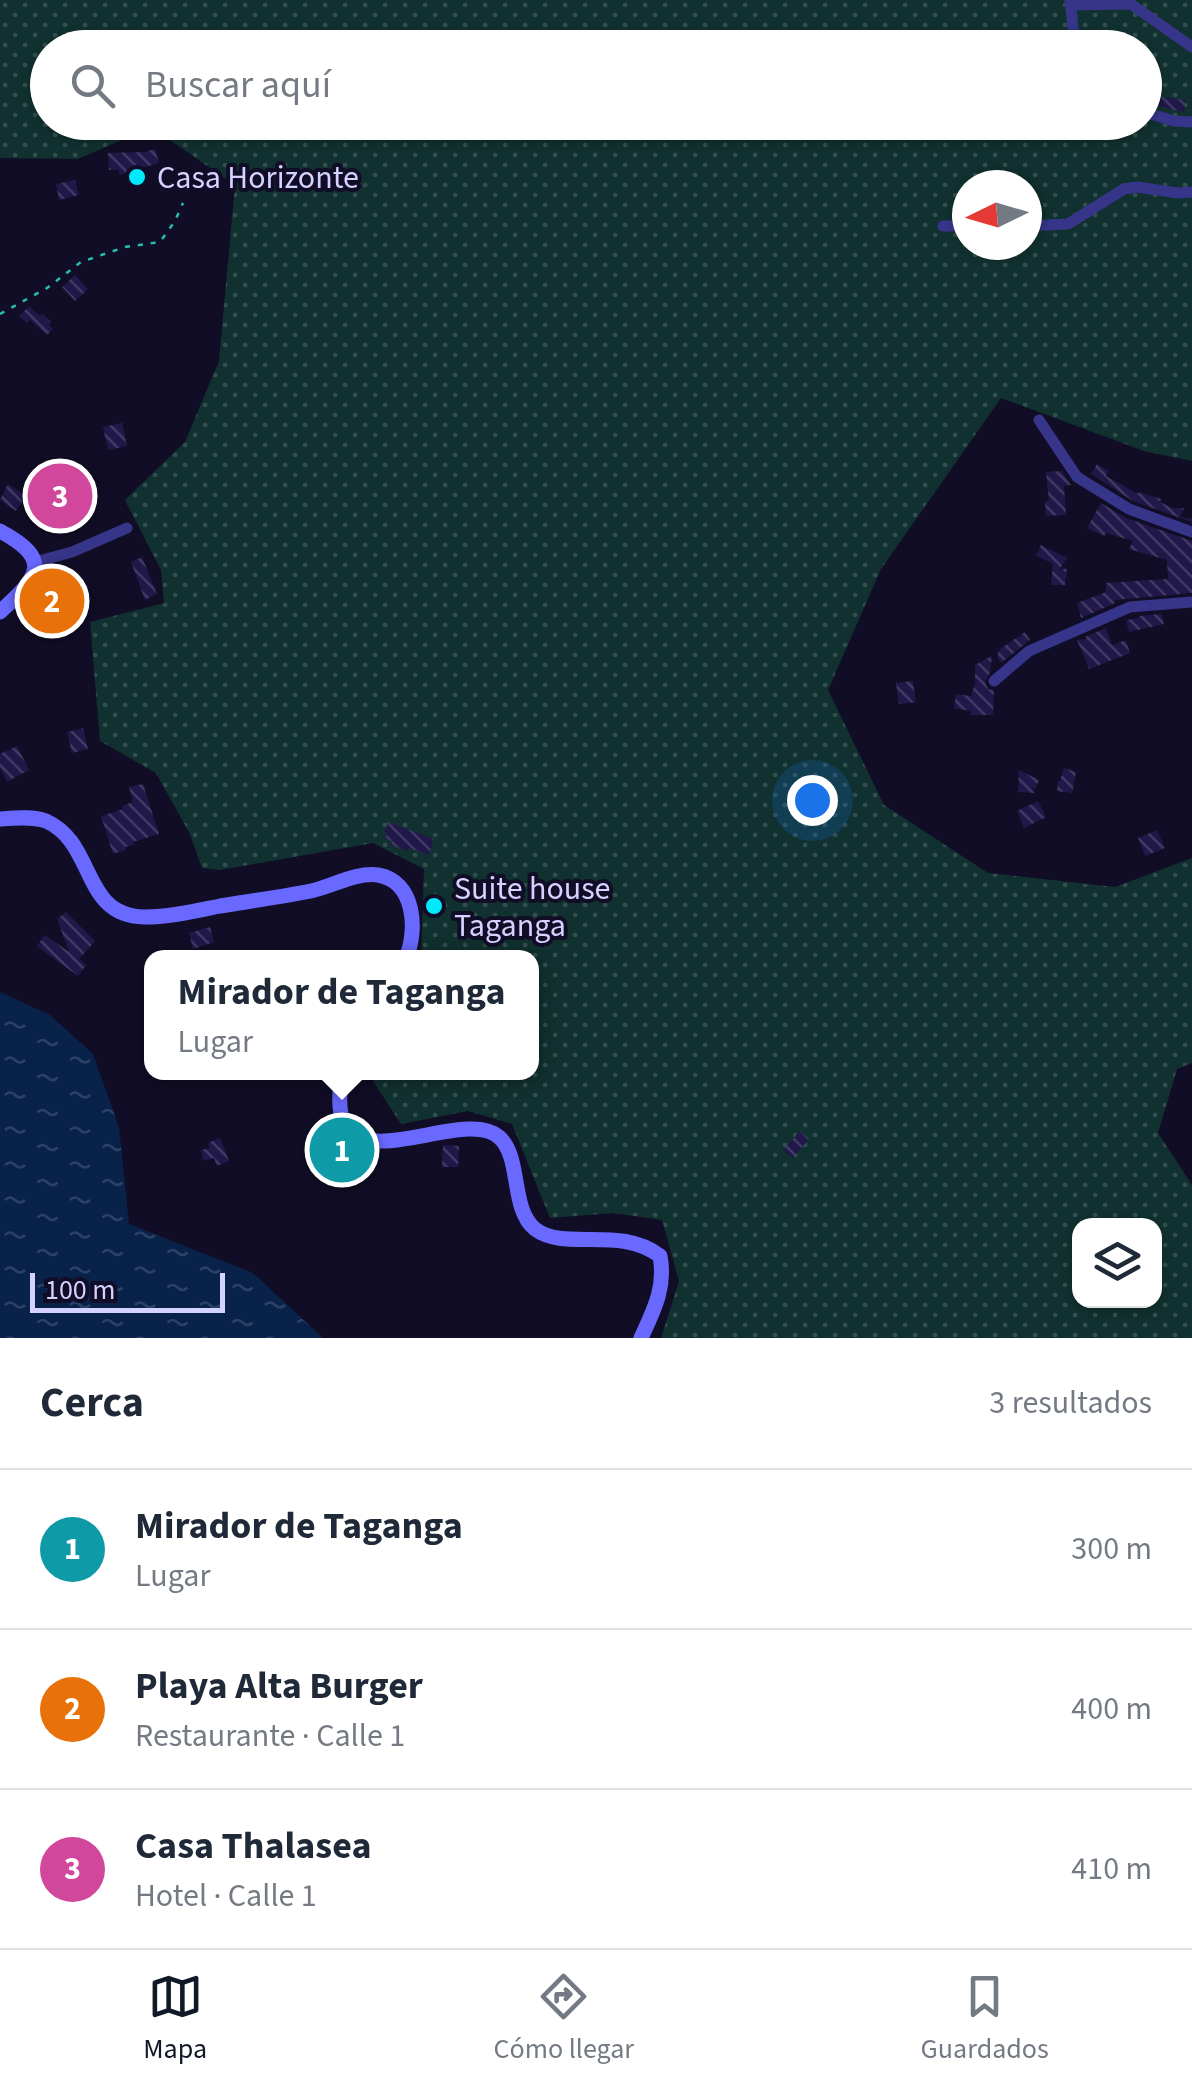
<!DOCTYPE html>
<html lang="es">
<head>
<meta charset="utf-8">
<style>
  :root { --surface:#fff; --page:#f2f2f3; --text:#1f2937; --muted:#747a83; --line:#e0e1e3; --accent:#111827 }
  body { margin:0; font-family:"Source Sans 3",sans-serif; background:var(--page); color:var(--text) }
  .controls { position:absolute; right:30px; bottom:30px; display:grid; overflow:hidden; border-radius:20px; box-shadow:0 2px 8px #0004 }
  .controls button { width:90px; height:90px; display:grid; place-items:center; padding:0; border:0; border-bottom:2px solid var(--line); background:var(--surface); color:var(--text); font:50px sans-serif }
  .compass { position:absolute; left:952px; top:170px; width:90px; height:90px; border-radius:50%; background:var(--surface); box-shadow:0 2px 8px #0004; rotate:265deg }
  .scale { position:absolute; left:30px; bottom:25px; width:195px; box-sizing:border-box; padding-left:10px; border:5px solid #d6d2ff; border-top:0; font-size:28px; line-height:35px; white-space:nowrap; color:#d6d2ff; -webkit-text-stroke:8px #110d26; paint-order:stroke }
  .you { position:absolute; left:812px; top:800px; width:35px; height:35px; margin:-25px; border:8px solid #fff; border-radius:50%; background:#1a73e8; box-shadow:0 0 0 15px #1a73e833 }
  .badge { display:grid; place-items:center; width:65px; height:65px; border-radius:50%; background:var(--accent); color:#fff; font-size:32px; font-weight:700 }
  .pin { position:absolute; translate:-50% -50%; border:5px solid #fff; box-shadow:0 2px 10px #0006 }
  .popup { position:absolute; left:144px; top:950px; width:395px; height:130px; box-sizing:border-box; display:grid; place-content:center; border-radius:20px; background:var(--surface); filter:drop-shadow(0 2px 8px #0005); font-size:32px; white-space:nowrap; color:var(--muted) }
  .popup b { font-size:38px; color:var(--text) }
  .popup::after { content:''; position:absolute; left:50%; top:100%; margin-left:-20px; border:20px solid transparent; border-top-color:var(--surface) }
  .list { margin:0; padding:0; list-style:none }
  h2 { display:flex; justify-content:space-between; align-items:center; height:130px; margin:0; padding:0 40px; font-size:42px }
  h2 small { font-size:32px; font-weight:400; color:var(--muted) }
  .list li { display:grid; grid-template-columns:65px 1fr auto; gap:30px; align-items:center; box-sizing:border-box; height:160px; padding:0 40px; border-top:2px solid var(--line) }
  .list b { display:block; font-size:38px; white-space:nowrap }
  .list p { margin:0; font-size:32px; white-space:nowrap; color:var(--muted) }
  .list em { font-size:32px; font-style:normal; color:var(--muted) }
  .icon { flex:none; width:55px; height:55px; fill:none; stroke:currentColor; stroke-width:2; stroke-linecap:round; stroke-linejoin:round }
  .map { position:relative; flex:none; width:1192px; height:1338px; overflow:hidden }
  .search { position:absolute; background:var(--surface); box-shadow:0 2px 8px #0004; left:30px; right:30px; top:30px; height:110px; display:flex; align-items:center; gap:25px; box-sizing:border-box; padding:0 35px; border-radius:55px; color:var(--muted); font-size:38px }
  .sheet { height:610px; background:var(--surface) }
  nav { display:flex; justify-content:space-around; align-items:center; box-sizing:border-box; height:140px; border-top:2px solid var(--line); background:var(--surface); font-size:28px; color:var(--muted) }
  nav a { display:grid; justify-items:center; gap:5px }
  nav .on { color:var(--accent) }
  .map>svg:first-child { display:block }
  .grass { fill:url(#grass-dots); fill-rule:evenodd }
  .water { fill:url(#water-ripples) }
  .building { fill:url(#building-back-hatch) }
  .lines { fill:none; stroke-linecap:round; stroke-linejoin:round }
  .path { stroke:#26bfb2; stroke-width:2.5; stroke-dasharray:5 8; stroke-linecap:butt }
  .street { stroke:#363589; stroke-width:11 }
  .secondary { stroke:#6969ff; stroke-width:15 }
  .poi-dot { fill:#00eafd; stroke:#110d26; stroke-width:4 }
  .labels { text-anchor:middle; stroke-width:8; stroke-linejoin:round; paint-order:stroke }
  .poi-label { font-size:32px; fill:#d6d2ff; stroke:#110d26; text-anchor:start }
</style>
</head>
<body>
<div class="map">
<svg width="1192" height="1338" viewBox="0 0 1192 1338">
  <defs>
    <pattern id="grass-dots" width="8" height="8" patternUnits="userSpaceOnUse" patternTransform="scale(2.5)"><rect width="8" height="8" fill="#10312f"/><path d="M2 2h.1M6 6h.1" fill="none" stroke="#324e4e" stroke-width="1.8" stroke-linecap="round"/></pattern>
    <pattern id="water-ripples" width="26" height="14" patternUnits="userSpaceOnUse" patternTransform="scale(2.5)"><rect width="26" height="14" fill="#08224a"/><path d="M2 4q2-2 4 0t4 0M15 11q2-2 4 0t4 0" fill="none" stroke="#2b4165"/></pattern>
    <pattern id="building-back-hatch" width="6" height="6" patternUnits="userSpaceOnUse" patternTransform="scale(2.5)"><rect width="6" height="6" fill="#211849"/><path d="M-1 5l2 2M0 0l6 6M5-1l2 2" fill="none" stroke="#403964"/></pattern>
  </defs>
  <rect width="100%" height="100%" fill="#110d26"/>
  <path class="grass" d="M0,0H1192V461L1144,451L1001,398L881,569L828,690L884,805L988,873L1115,887L1192,858V1063L1177,1069L1158,1133L1192,1185V1338H661L679,1281L662,1220L613,1213L550,1218L512,1124L468,1111L401,1124L373,1081L378,1073L532,1072V958L421,957L424,869L373,843L220,870L202,868L190,834L156,773L100,741L90,622L164,603L161,570L125,500L185,442L219,361L235,185L151,127L78,159L0,158ZM48,48H1144V122H48ZM967,185H1027V245H967ZM1080,1226H1154V1300H1080Z"/>
  <path class="water" d="M0,992L50,1015L93,1054L119,1127L129,1224L253,1273L323,1338H0Z"/>
  <path class="building" d="M1144,95L1186,100L1184,112L1144,103Z
    M155,149L159,163L119,175V170H109L108,153L144,152Z
    M75,180L79,195L59,200L56,184Z
    M75,275L88,289L75,301L62,287Z
    M29,306L40,316L42,314L51,322L49,325L53,329L47,335L30,320L27,323L19,316Z
    M122,423L127,446L108,450L103,427Z
    M1097,464L1109,471L1106,476L1138,494L1139,492L1161,499L1160,502L1172,508H1184L1180,517L1192,519V522L1133,501L1091,474Z
    M1062,471L1071,485L1064,486L1066,515L1046,516L1045,502L1049,501L1046,472Z
    M8,484L26,496L16,511L0,500Z
    M1101,503L1126,518L1192,541V593L1115,600V603L1081,618L1077,603L1106,592V583L1168,579L1167,560L1129,549L1133,541L1106,533L1104,536L1087,528Z
    M1041,545L1067,558L1059,570L1067,568L1065,585H1051L1053,564L1036,555Z
    M142,557L157,594L145,600L131,562Z
    M1161,614L1164,624L1129,632L1126,620L1139,618V616Z
    M1106,628L1112,645L1126,640L1130,653L1089,669L1077,640L1086,639L1085,637Z
    M1025,632L1030,640L1001,663L997,656L1000,649Z
    M992,656L990,672L985,682L988,689L994,690L993,715H971V711L954,708L956,694L971,696L975,683V665Z
    M913,681L916,702L899,704L896,683Z
    M83,728L88,749L72,753L67,732Z
    M17,746L29,770L7,782L0,768V754Z
    M1064,768L1076,772L1072,793L1057,791L1058,781H1060Z
    M1019,770L1039,780L1035,789L1032,788L1035,793L1018,792Z
    M143,784L159,834L133,842L134,845L125,847L126,850L113,854L101,816L123,809L122,806L133,802L129,787Z
    M1038,801L1046,817L1024,828L1017,811Z
    M388,822L434,839L429,855L409,848L408,851L391,845L392,841L385,839L387,834L384,833Z
    M1157,830L1165,848L1145,856L1138,838Z
    M66,912L95,941L79,959L86,965L78,976L37,946L45,935L69,952L57,919Z
    M210,927L214,942L193,949L189,933Z
    M800,1131L809,1139L793,1158L783,1150Z
    M220,1138L229,1161L217,1166L214,1158L203,1161L201,1150L210,1148L208,1143Z
    M443,1145L459,1146L458,1167H442Z"/>
  <g class="lines">
    <path class="path" d="M0,314L47,288L81,262L125,247L160,242L175,221L183,203"/>
    <path class="street" d="M1070,0L1074,36L1079,48
      M1071,5L1131,4L1192,47
      M1144,112L1174,121L1192,122
      M943,226H967
      M1027,226L1068,224L1124,189L1137,187L1178,193L1192,192
      M1039,420L1077,477L1129,509L1192,532
      M35,562L72,552L127,528
      M994,681L1029,651L1130,607L1192,602"/>
    <path class="secondary" d="M0,531C54,560 38,577 0,612
      M0,819C14,818 33,816 46,821C96,843 81,916 144,917C170,917 195,911 220,906C251,901 281,897 311,891C333,886 356,872 378,875C415,881 418,930 406,958
      M343,1072C316,1202 459,1102 499,1137C522,1157 510,1209 535,1229C565,1252 620,1225 660,1256C666,1287 654,1310 641,1338"/>
  </g>
  <g class="poi-dot">
    <circle cx="137" cy="177" r="10"/>
    <circle cx="434" cy="906" r="10"/>
  </g>
  <g class="labels">
    <g class="poi-label">
      <text x="157" y="188">Casa Horizonte</text>
      <text x="454" y="899">Suite house<tspan x="454" dy="37">Taganga</tspan></text>
    </g>
  </g>
</svg>
<div class="controls">
<button><svg class="icon" aria-label="layers" viewBox="0 0 24 24"><path d="M12 4l9 5-9 5-9-5zM3 14l9 5 9-5"/></svg></button>
</div>
<svg class="compass" viewBox="-18 -18 36 36"><path d="M0-13l5 13h-10z" fill="#e53935"/><path d="M0 13l5-13h-10z" fill="#747a83"/></svg>
<div class="scale">100 m</div>
<div class="you"></div>
<div class="pin badge" style="left:342px;top:1150px;background:#0f9aa8">1</div>
<div class="popup"><b>Mirador de Taganga</b>Lugar</div>
<div class="pin badge" style="left:52px;top:601px;background:#e8710a">2</div>
<div class="pin badge" style="left:60px;top:496px;background:#d1479c">3</div>
<div class="search"><svg class="icon" aria-label="search" viewBox="0 0 24 24"><circle cx="10" cy="10" r="6"/><path d="M15 15l6 6"/></svg>Buscar aquí</div>
</div>
<section class="sheet">
<h2>Cerca<small>3 resultados</small></h2>
<ul class="list">
<li><span class="badge" style="background:#0f9aa8">1</span><div><b>Mirador de Taganga</b><p>Lugar</p></div><em>300 m</em></li>
<li><span class="badge" style="background:#e8710a">2</span><div><b>Playa Alta Burger</b><p>Restaurante · Calle 1</p></div><em>400 m</em></li>
<li><span class="badge" style="background:#d1479c">3</span><div><b>Casa Thalasea</b><p>Hotel · Calle 1</p></div><em>410 m</em></li>
</ul>
</section>
<nav>
<a class="on"><svg class="icon" aria-label="map" viewBox="0 0 24 24"><path d="M3 6l6-2 6 2 6-2v14l-6 2-6-2-6 2zM9 4v14M15 6v14"/></svg>Mapa</a>
<a><svg class="icon" aria-label="directions" viewBox="0 0 24 24"><path d="M12 3l9 9-9 9-9-9zM9 14v-3h6M13 9l2 2-2 2"/></svg>Cómo llegar</a>
<a><svg class="icon" aria-label="saved" viewBox="0 0 24 24"><path d="M7 4h10v16l-5-4-5 4z"/></svg>Guardados</a>
</nav>
</body>
</html>
